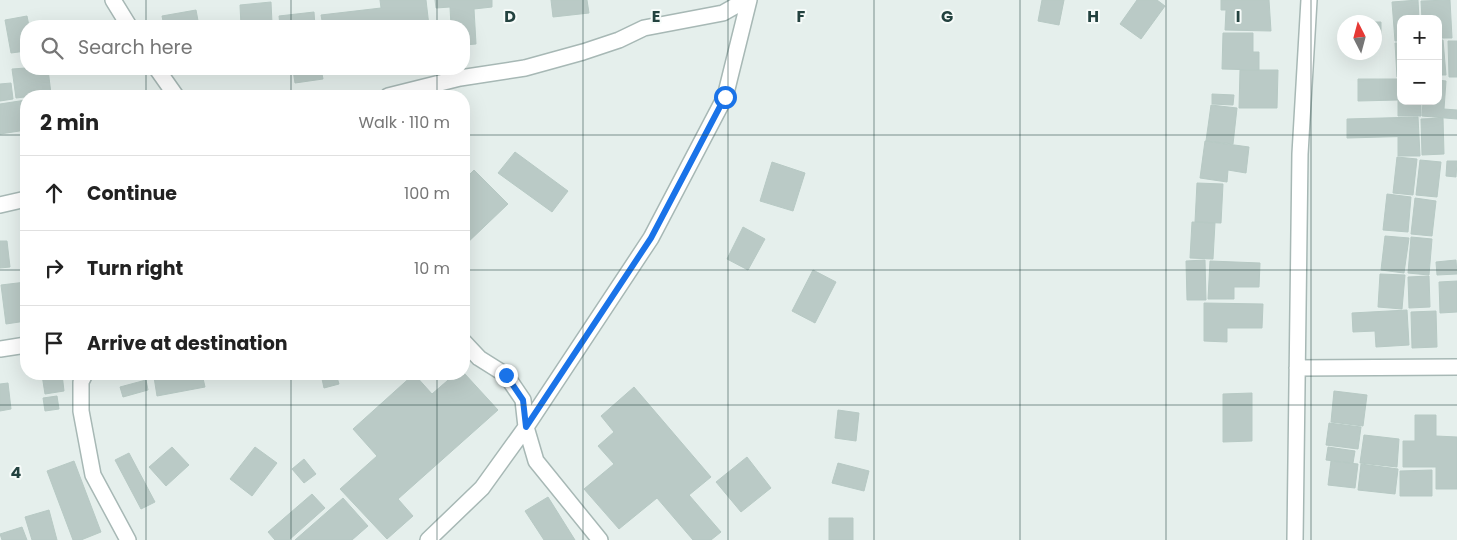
<!DOCTYPE html>
<html lang="en">
<head>
<meta charset="utf-8">
<style>
  :root { --surface:#fff; --page:#f6f6f6; --text:#222; --muted:#767676; --line:#e0e0e0 }
  body { margin:0; font-family:Poppins,sans-serif; background:var(--page); color:var(--text) }
  .controls { position:absolute; right:15px; top:15px; display:grid; overflow:hidden; border-radius:10px; box-shadow:0 5px 20px #0002 }
  .controls button { width:45px; height:45px; display:grid; place-items:center; padding:0; border:0; border-bottom:1px solid var(--line); background:var(--surface); color:var(--text); font:25px sans-serif }
  .compass { position:absolute; left:1337px; top:15px; width:45px; height:45px; border-radius:50%; background:var(--surface); box-shadow:0 5px 20px #0002; rotate:354deg }
  .stop { position:absolute; width:15px; height:15px; margin:-11px; border:4px solid #1a73e8; border-radius:50%; background:#fff }
  .stop.end { background:#1a73e8; border-color:#fff; box-shadow:0 1px 5px #0008 }
  .list { margin:0; padding:0; list-style:none }
  h2 { display:flex; justify-content:space-between; align-items:center; height:65px; margin:0; padding:0 20px; font-size:21px }
  h2 small { font-size:16px; font-weight:400; color:var(--muted) }
  .list li { display:grid; grid-template-columns:32px 1fr auto; gap:15px; align-items:center; box-sizing:border-box; height:75px; padding:0 20px; border-top:1px solid var(--line) }
  .list b { display:block; font-size:19px; white-space:nowrap }
  .list em { font-size:16px; font-style:normal; color:var(--muted) }
  .icon { flex:none; width:28px; height:28px; fill:none; stroke:currentColor; stroke-width:2; stroke-linecap:round; stroke-linejoin:round }
  .map { position:relative; flex:none; width:1457px; height:540px; overflow:hidden }
  .search { position:absolute; background:var(--surface); box-shadow:0 5px 20px #0002; left:20px; top:20px; width:450px; height:55px; display:flex; align-items:center; gap:12px; box-sizing:border-box; padding:0 18px; border-radius:20px; color:var(--muted); font-size:19px }
  .panel { position:absolute; background:var(--surface); box-shadow:0 5px 20px #0002; left:20px; top:90px; width:450px; height:290px; border-radius:20px }
  .map>svg:first-child { display:block }
  .building { fill:#bacac6; stroke:#b7c9c4 }
  .lines { fill:none; stroke-linecap:round; stroke-linejoin:round }
  .minor-casing { stroke:#a7b8b5; stroke-width:18 }
  .minor { stroke:#fff; stroke-width:15 }
  .route { stroke:#1a73e8; stroke-width:6 }
  .grid { fill:none; stroke:#23423f; stroke-width:1; stroke-opacity:0.55 }
  .grid-label { font-size:16px; text-anchor:middle; font-weight:bold; fill:#23423f; stroke:#f6fbf9; stroke-width:4; stroke-linejoin:round; paint-order:stroke }
</style>
</head>
<body>
<div class="map">
<svg width="1457" height="540" viewBox="0 0 1457 540">
  <rect width="100%" height="100%" fill="#e5efec"/>
  <path class="building" d="M380,0H426L429,26H323L321,15L381,8Z
    M435,0H492V7L474,9L476,44L464,45V26H451L450,7L436,8Z
    M551,0H587L589,13L553,17Z
    M1042,0H1064L1059,25L1038,21Z
    M1137,0H1157L1165,6L1141,39L1120,24Z
    M1221,0H1269L1271,31L1225,30L1226,10H1221Z
    M1418,0L1419,19H1401V41H1395L1392,2Z
    M1450,0L1452,38H1438V19H1422L1421,1Z
    M271,2L272,23L241,26L240,5Z
    M196,10L199,26H164L162,16Z
    M314,12L315,26H280L279,16Z
    M27,16L29,26H26V51L11,53L5,20Z
    M1365,22H1381V36H1374V22Z
    M1223,33H1253V52H1259V70L1222,69Z
    M1438,40H1443L1446,75H1438Z
    M1448,41H1457V77H1449Z
    M1395,43H1401V77H1397Z
    M26,68L48,69L51,94L16,98L12,69Z
    M284,69H321L323,79L295,83L293,70H284Z
    M1240,70H1278L1277,108H1239Z
    M1358,79H1401V101H1421V116H1398V100L1358,101Z
    M1438,80L1446,81L1444,109L1457,110V119L1422,116L1423,101H1438Z
    M11,83L13,99L0,101V84Z
    M1212,94L1234,95L1233,105L1212,104Z
    M26,100V130L0,134V104Z
    M1211,105L1237,108L1233,144L1206,141Z
    M1418,117L1419,136L1347,138V119Z
    M1443,118L1444,154L1422,155L1421,119Z
    M26,134V177L21,135Z
    M1398,136H1419L1420,156H1398Z
    M1205,141L1249,147L1246,173L1228,170L1227,182L1200,178Z
    M515,152L568,191L552,212L498,173Z
    M1397,157L1417,159L1413,195L1393,193Z
    M1420,160L1441,162L1437,197L1416,195Z
    M1447,161H1457L1456,177L1446,176Z
    M772,162L805,173L793,211L760,201Z
    M474,170L508,204L464,246V180Z
    M1197,183L1223,184L1221,223L1195,222Z
    M1387,194L1411,197L1408,232L1383,230Z
    M1415,198L1436,201L1432,236L1411,234Z
    M1192,222L1215,223L1213,259L1190,258Z
    M743,227L765,239L748,270L727,259Z
    M1385,236L1409,238L1404,273L1381,270Z
    M1411,237L1432,239L1429,275L1408,273Z
    M0,241H7L10,267L0,268Z
    M1205,260L1206,300H1187L1186,261Z
    M1456,260L1457,274L1437,275L1436,262Z
    M1210,261L1260,263L1259,287H1234V299H1208Z
    M813,270L836,282L815,323L792,311Z
    M1380,274L1405,275L1402,309L1378,307Z
    M1429,276L1430,307L1409,308L1408,277Z
    M1457,281V312L1440,313L1439,282Z
    M26,282V321L6,324L1,285Z
    M1204,303L1263,304L1262,328H1227V342L1204,341Z
    M1407,310L1409,345L1376,347L1375,331L1353,332L1352,313Z
    M1436,311L1437,347L1412,348L1411,312Z
    M464,373L498,410L398,499L413,516L387,539L340,489L377,456L353,429L414,374L432,394L455,374Z
    M50,374H62L64,391L45,394L42,375Z
    M173,374H202L205,387L157,396L154,377Z
    M321,374H336L339,384L324,388Z
    M146,380L148,390L123,397L120,387Z
    M8,383L11,409L0,411V384Z
    M634,387L711,477L689,495L721,532L711,540H693L657,498L619,529L584,489L614,464L598,446L614,432L601,416Z
    M1334,391L1367,395L1363,426L1331,422Z
    M1252,393V441L1223,442V394Z
    M57,396L59,409L45,411L43,398Z
    M838,410L859,413L856,441L835,438Z
    M1415,415H1436V436L1457,437V489H1436V467H1403V441H1415Z
    M1329,423L1361,427L1358,449L1326,445Z
    M1364,435L1399,439L1397,467L1360,463Z
    M172,447L189,465L166,486L149,467Z
    M255,447L277,463L252,496L230,479Z
    M1328,447L1355,451L1353,463L1326,460Z
    M129,453L155,502L141,509L115,460Z
    M747,457L771,488L741,512L716,482Z
    M304,459L316,474L304,483L292,469Z
    M74,461L101,532L81,540H73L47,471Z
    M1331,461L1358,464L1355,488L1328,485Z
    M838,463L869,471L864,491L832,483Z
    M1361,464L1398,469L1395,494L1358,490Z
    M1432,470V496H1400V471Z
    M312,494L325,508L289,540H275L268,532Z
    M548,497L575,540H544L525,511Z
    M343,498L368,526L352,540H295Z
    M49,510L57,540H32L25,517Z
    M829,518H853V540H829Z
    M22,527L27,540H2L0,534Z"/>
  <g class="lines">
    <defs>
      <path id="minor" d="M113,0L129,26
        M157,69L176,96
        M388,96L460,78L525,68L583,52L619,40L644,28L723,13L746,0
        M0,205L26,199
        M464,342L479,358L506,375L523,400L526,427L536,461L600,540
        M0,349L26,345
        M1297,368L1457,367
        M85,374L81,382V411L93,475L128,540
        M428,540L482,488L526,427L651,238L725,97L749,0
        M1295,540L1300,154L1309,0"/>
    </defs>
    <use href="#minor" class="minor-casing"/>
    <use href="#minor" class="minor"/>
  </g>
  <g class="lines">
    <path class="route" d="M506,375L523,400L526,427L651,238L725,97"/>
  </g>
  <path class="grid" d="M146,0V26M291,0V26M437,0V26M583,0V540M728,0V540M874,0V540M1020,0V540M1166,0V540M1311,0V540M146,69V96M291,69V96M437,69V96M0,135H26M464,135H1457M0,270H26M464,270H1457M146,374V540M291,374V540M437,374V540M0,405H1457"/>
  <g class="grid-label">
    <text x="510" y="22">D</text>
    <text x="656" y="22">E</text>
    <text x="801" y="22">F</text>
    <text x="947" y="22">G</text>
    <text x="1093" y="22">H</text>
    <text x="1238" y="22">I</text>
    <text x="16" y="478">4</text>
  </g>
</svg>
<div class="controls">
<button>+</button>
<button>−</button>
</div>
<svg class="compass" viewBox="-18 -18 36 36"><path d="M0-13l5 13h-10z" fill="#e53935"/><path d="M0 13l5-13h-10z" fill="#767676"/></svg>
<div class="stop" style="left:725px;top:97px"></div>
<div class="stop end" style="left:506px;top:375px"></div>
<div class="search"><svg class="icon" aria-label="search" viewBox="0 0 24 24"><circle cx="10" cy="10" r="6"/><path d="M15 15l6 6"/></svg>Search here</div>
<section class="panel">
<h2>2 min<small>Walk · 110 m</small></h2>
<ul class="list">
<li><svg class="icon" aria-label="ahead" viewBox="0 0 24 24"><path d="M12 20V5M6 11l6-6 6 6"/></svg><div><b>Continue</b></div><em>100 m</em></li>
<li><svg class="icon" aria-label="right" viewBox="0 0 24 24"><path d="M7 20v-9h11M14 6l5 5-5 5"/></svg><div><b>Turn right</b></div><em>10 m</em></li>
<li><svg class="icon" aria-label="arrive" viewBox="0 0 24 24"><path d="M6 21V4h12l-3 4 3 4H6"/></svg><div><b>Arrive at destination</b></div></li>
</ul>
</section>
</div>
</body>
</html>
